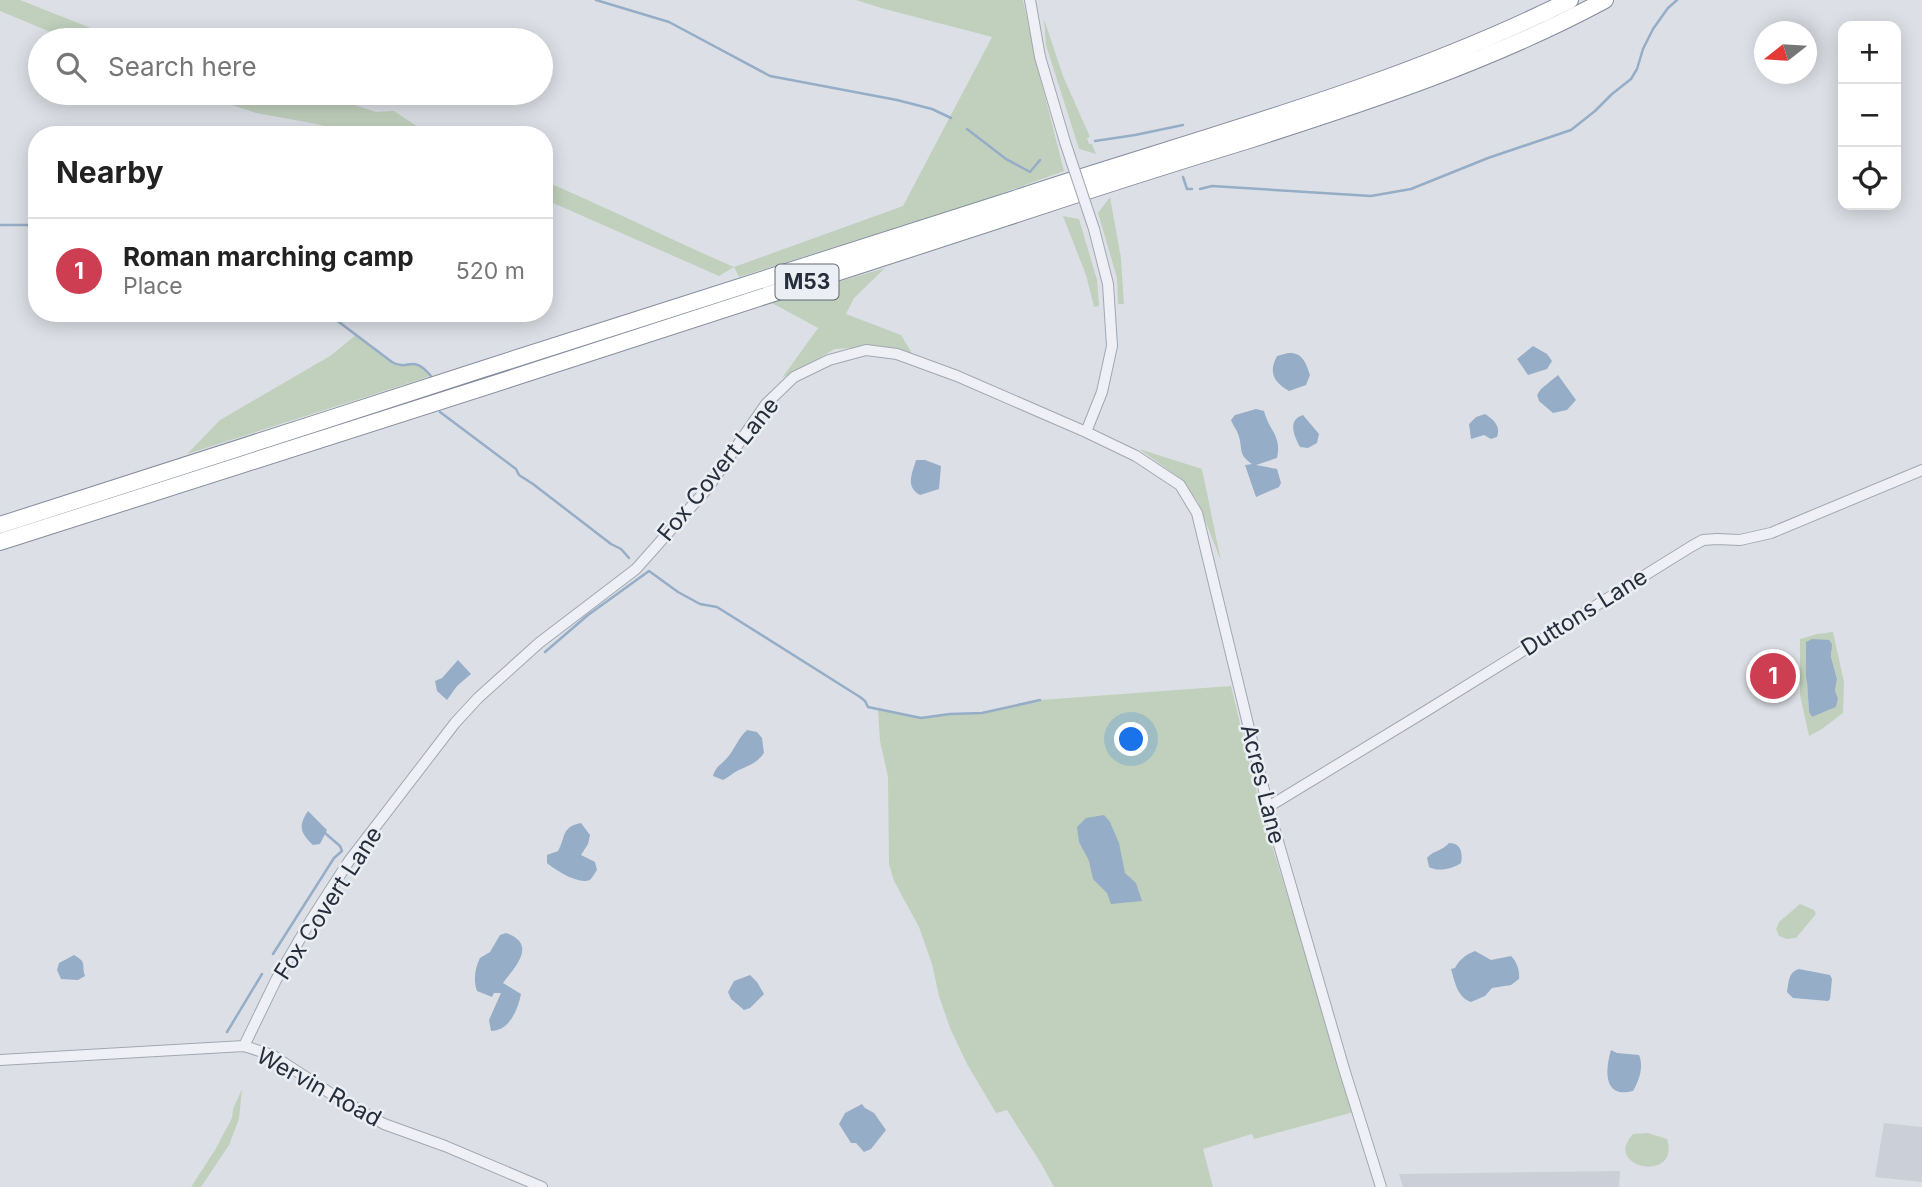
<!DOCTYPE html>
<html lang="en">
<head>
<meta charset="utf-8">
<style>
  :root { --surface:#fff; --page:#f2f2f2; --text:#222; --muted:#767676; --line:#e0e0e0; --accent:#ce3e52 }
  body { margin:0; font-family:Inter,sans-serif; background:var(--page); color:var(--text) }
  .controls { position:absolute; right:21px; top:21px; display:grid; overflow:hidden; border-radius:14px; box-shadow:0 4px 18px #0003 }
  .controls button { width:63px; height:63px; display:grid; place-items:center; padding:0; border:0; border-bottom:2px solid var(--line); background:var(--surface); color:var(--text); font:35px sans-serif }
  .compass { position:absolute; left:1754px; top:21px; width:63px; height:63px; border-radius:50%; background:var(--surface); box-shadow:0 4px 18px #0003; rotate:253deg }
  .you { position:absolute; left:1132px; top:740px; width:24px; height:24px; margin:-18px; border:5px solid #fff; border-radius:50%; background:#1a73e8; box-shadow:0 0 0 10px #1a73e833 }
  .badge { display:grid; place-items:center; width:46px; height:46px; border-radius:50%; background:var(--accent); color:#fff; font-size:23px; font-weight:700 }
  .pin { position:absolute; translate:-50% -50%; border:4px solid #fff; box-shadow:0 2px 7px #0006 }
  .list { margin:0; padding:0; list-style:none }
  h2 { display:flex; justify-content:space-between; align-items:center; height:91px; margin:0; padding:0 28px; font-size:30px }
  h2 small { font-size:23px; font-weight:400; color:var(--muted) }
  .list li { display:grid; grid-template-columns:46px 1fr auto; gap:21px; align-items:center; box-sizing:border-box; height:105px; padding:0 28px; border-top:2px solid var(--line) }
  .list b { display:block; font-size:26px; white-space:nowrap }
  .list p { margin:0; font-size:23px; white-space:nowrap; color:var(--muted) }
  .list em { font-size:23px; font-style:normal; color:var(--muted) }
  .icon { flex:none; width:38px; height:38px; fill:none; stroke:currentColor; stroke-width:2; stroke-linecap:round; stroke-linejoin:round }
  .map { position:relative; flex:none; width:1922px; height:1187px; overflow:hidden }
  .search { position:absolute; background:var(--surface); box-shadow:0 4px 18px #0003; left:28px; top:28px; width:525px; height:77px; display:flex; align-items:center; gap:18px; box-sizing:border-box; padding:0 24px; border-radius:38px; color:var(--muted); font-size:26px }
  .panel { position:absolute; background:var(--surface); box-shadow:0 4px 18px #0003; left:28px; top:126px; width:525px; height:196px; border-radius:28px }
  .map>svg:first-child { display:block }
  .built { fill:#cacfd8 }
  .green { fill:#c1d0bd; fill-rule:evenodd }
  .water { fill:#96adc7 }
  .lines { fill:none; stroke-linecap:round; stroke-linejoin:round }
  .stream { stroke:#96adc7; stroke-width:2.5 }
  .minor-casing { stroke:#a2a7b0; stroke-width:12 }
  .highway-casing { stroke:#838d9d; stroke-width:18 }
  .minor { stroke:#eef0f5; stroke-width:10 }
  .highway { stroke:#fff; stroke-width:16 }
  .minor-bridge-casing { stroke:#a2a7b0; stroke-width:12; stroke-linecap:butt }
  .minor-bridge { stroke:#eef0f5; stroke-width:10 }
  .labels { text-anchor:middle; stroke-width:5; stroke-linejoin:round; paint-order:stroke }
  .shield { fill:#ebeff4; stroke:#616873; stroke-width:2 }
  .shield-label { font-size:21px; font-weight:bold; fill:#262e3c }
  .street-label { font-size:23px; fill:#262e3c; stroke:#ebeff4 }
</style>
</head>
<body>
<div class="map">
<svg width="1922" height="1187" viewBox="0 0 1922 1187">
  <rect width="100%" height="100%" fill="#dce0e6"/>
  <path class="built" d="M1884,1123L1922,1127V1182L1875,1177Z
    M1620,1171L1619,1187H1403L1399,1174Z"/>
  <path class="green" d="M0,0H20L121,40H70L0,11Z
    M856,0H1023L1037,65L1064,171L983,200L739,277L734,267L719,276L544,199V178L551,184C613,210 673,241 734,267L903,206L992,37L881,8Z
    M1044,19L1063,76L1090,137L1087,138L1089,144H1092L1096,154L1079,149L1046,45Z
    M196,93H317L376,112L394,111L430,135H353L317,124L256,113Z
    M1110,197L1121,258L1124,304H1118L1117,278L1098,213Z
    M1063,216L1079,219L1097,280L1099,306L1094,307L1086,275Z
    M885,268L854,298L846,314L901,335L912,353L872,347L835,349L782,378L818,328L770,302Z
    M356,335L398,366C414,362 421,363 431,376L187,454L220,420L330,356Z
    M1139,449L1202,469L1221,561L1198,502L1180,478Z
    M1833,632L1844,682L1843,713L1822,729L1809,736L1800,695V639L1817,634ZM1812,639L1818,640L1832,651L1831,657L1837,679L1835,690L1838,699L1836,707L1812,717L1809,712L1807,682C1806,678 1805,655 1806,650C1806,648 1810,642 1812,639Z
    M1231,686L1261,810L1354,1112L1254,1139L1252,1134L1203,1149L1213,1187H1054L1042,1165L1007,1110L996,1113L967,1064L950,1028L939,996L932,964L919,927L894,881L889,864L888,777L880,741L878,710L921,718L950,714L982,713L1040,700Z
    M1800,904L1814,910L1816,914L1796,938L1787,939L1779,936L1776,929L1779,922Z
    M242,1089L239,1119L229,1145L201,1187H191L215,1150L232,1118L233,1109Z
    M1648,1133L1667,1139C1681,1184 1601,1168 1633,1134Z"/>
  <path class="water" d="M1533,346L1547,354L1552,361L1547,369L1528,375L1517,359Z
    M1288,353C1302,352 1306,362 1310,375L1306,385L1289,391C1274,382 1268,373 1277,356Z
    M1558,375L1576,400L1567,410L1553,413L1539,401L1537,395L1541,389Z
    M1256,409L1264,411C1269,431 1282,435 1277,458L1256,465L1277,469L1281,483L1279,487L1256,497L1245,465L1252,464C1238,454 1243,451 1239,437C1238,431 1233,426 1231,420L1235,415Z
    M1485,414C1494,420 1501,426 1497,437L1491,439L1484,435L1471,439L1469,424L1476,417Z
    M1303,415L1319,434L1317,443L1308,448L1300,447C1294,436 1287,420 1303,415Z
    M916,460H925L941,466L939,489L920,495C905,487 912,474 916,460Z
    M1812,639L1829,640L1832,644L1831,657L1837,679L1835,690L1838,699L1836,707L1812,717L1809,712L1807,682C1805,677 1806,649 1806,642Z
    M458,660L471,674L457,686L447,700L437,691L435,681L442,678Z
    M747,730L757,732L762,738L764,753C757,763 750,765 739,770C734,772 729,777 723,780L713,776C716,766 721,765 727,758C735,749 738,738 747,730Z
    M308,811L327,830L320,844L313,845C300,833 298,826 308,811Z
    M1104,815L1110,822L1119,843L1125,873L1136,883L1142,901L1111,904L1107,893L1093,879L1089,861L1079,842L1077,827L1086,818Z
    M581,823L590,835L588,844L581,855L595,862L597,870C595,873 592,878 590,880C579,885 555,870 547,863V855L558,851C566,837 561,827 581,823Z
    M1449,843C1461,843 1463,853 1461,863C1452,869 1439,872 1429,867L1427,858C1432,851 1442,851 1449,843Z
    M506,933C538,944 515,967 503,983L521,994C518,1010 509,1031 491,1031L489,1020L501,993H494L492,997L477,991C473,980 475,968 480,958L490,952L500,935Z
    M1475,951L1491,960L1511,956C1517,962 1520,971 1519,979L1511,985L1492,988L1485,996L1471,1002C1457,997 1455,982 1451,969L1455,968C1460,959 1465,955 1475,951Z
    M74,955C88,963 81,964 85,976L78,980L61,979L57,970L59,963Z
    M1799,969L1830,975L1832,979L1830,999L1828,1001L1793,998L1787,992C1789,982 1788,972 1799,969Z
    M750,975L757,982L764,994L750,1008L744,1010L731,999L728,992L734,981Z
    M1611,1050L1617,1053L1639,1055C1644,1067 1639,1081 1633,1091C1603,1099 1605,1070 1611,1050Z
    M862,1104L865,1108L874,1113L886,1130L871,1149L864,1152L856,1143H851L839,1124L845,1113Z"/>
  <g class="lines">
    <path class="stream" d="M596,0L669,22L770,76L897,100L932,109L951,118
      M967,129L1006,159L1030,172L1040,160
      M1095,141L1135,135L1183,125
      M1183,177L1187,189H1192
      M1200,189L1212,186L1371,196L1411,189L1488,158L1571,130L1595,111L1612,94L1631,79L1637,69L1643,49L1653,29L1668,8L1677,0
      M0,225H37
      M327,313L392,362C409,372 412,353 431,376
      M440,412L516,469L519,475L533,484L611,544L621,549L629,558
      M545,652L588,615L649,571L678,592L700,604L717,607L860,697L865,701L868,707L921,718L950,714L982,713L1040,700
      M273,954L334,858L342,851L340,846L325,833
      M227,1032L262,974"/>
    <defs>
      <path id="minor" d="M1030,0L1040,57L1065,142
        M1086,432L1102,392L1112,346L1108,284L1094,229
        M1268,807L1426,711L1692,546L1703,540L1717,539L1740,540L1771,533L1922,470
        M244,1046L276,980L311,920L349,861L455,723L478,698L539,643L636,569L707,489L766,404L794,377L829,360L866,350L897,354L957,376L1086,432L1136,456L1180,485L1197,513L1268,807L1344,1069L1381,1187
        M0,1060L244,1046L272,1055L333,1095L384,1124L445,1146L542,1187"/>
      <path id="highway" d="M0,525C162,474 322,421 483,369C660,312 838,257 1014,199C1201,137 1394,88 1570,0
        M0,542C336,436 670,327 1005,218C1086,191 1167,165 1249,140C1370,101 1492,61 1605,0"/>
    </defs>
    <use href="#minor" class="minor-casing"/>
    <use href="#highway" class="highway-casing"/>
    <use href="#minor" class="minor"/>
    <use href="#highway" class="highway"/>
    <defs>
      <path id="minor-bridge" d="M1065,142L1094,229"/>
    </defs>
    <use href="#minor-bridge" class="minor-bridge-casing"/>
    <use href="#minor-bridge" class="minor-bridge"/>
  </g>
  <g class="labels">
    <rect class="shield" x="775.5" y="264.5" width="63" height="35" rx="5"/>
    <g class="shield-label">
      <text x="807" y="289">M53</text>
    </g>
    <g class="street-label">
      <text transform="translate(718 469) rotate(-51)" y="8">Fox Covert Lane</text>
      <text transform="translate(1584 612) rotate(-32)" y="8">Duttons Lane</text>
      <text transform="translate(1263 784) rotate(76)" y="8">Acres Lane</text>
      <text transform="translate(328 903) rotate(-57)" y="8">Fox Covert Lane</text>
      <text transform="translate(319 1087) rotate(29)" y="8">Wervin Road</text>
    </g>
  </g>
</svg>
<div class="controls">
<button>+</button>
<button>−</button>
<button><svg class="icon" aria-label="locate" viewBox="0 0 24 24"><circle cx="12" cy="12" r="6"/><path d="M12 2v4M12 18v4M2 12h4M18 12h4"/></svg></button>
</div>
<svg class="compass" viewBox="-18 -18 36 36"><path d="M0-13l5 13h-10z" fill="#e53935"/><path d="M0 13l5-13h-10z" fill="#767676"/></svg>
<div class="you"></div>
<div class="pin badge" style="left:1773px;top:676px">1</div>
<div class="search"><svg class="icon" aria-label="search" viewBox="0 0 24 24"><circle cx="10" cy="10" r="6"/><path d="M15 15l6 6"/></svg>Search here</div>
<section class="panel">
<h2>Nearby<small></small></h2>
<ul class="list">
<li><span class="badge">1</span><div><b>Roman marching camp</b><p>Place</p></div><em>520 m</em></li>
</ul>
</section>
</div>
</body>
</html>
